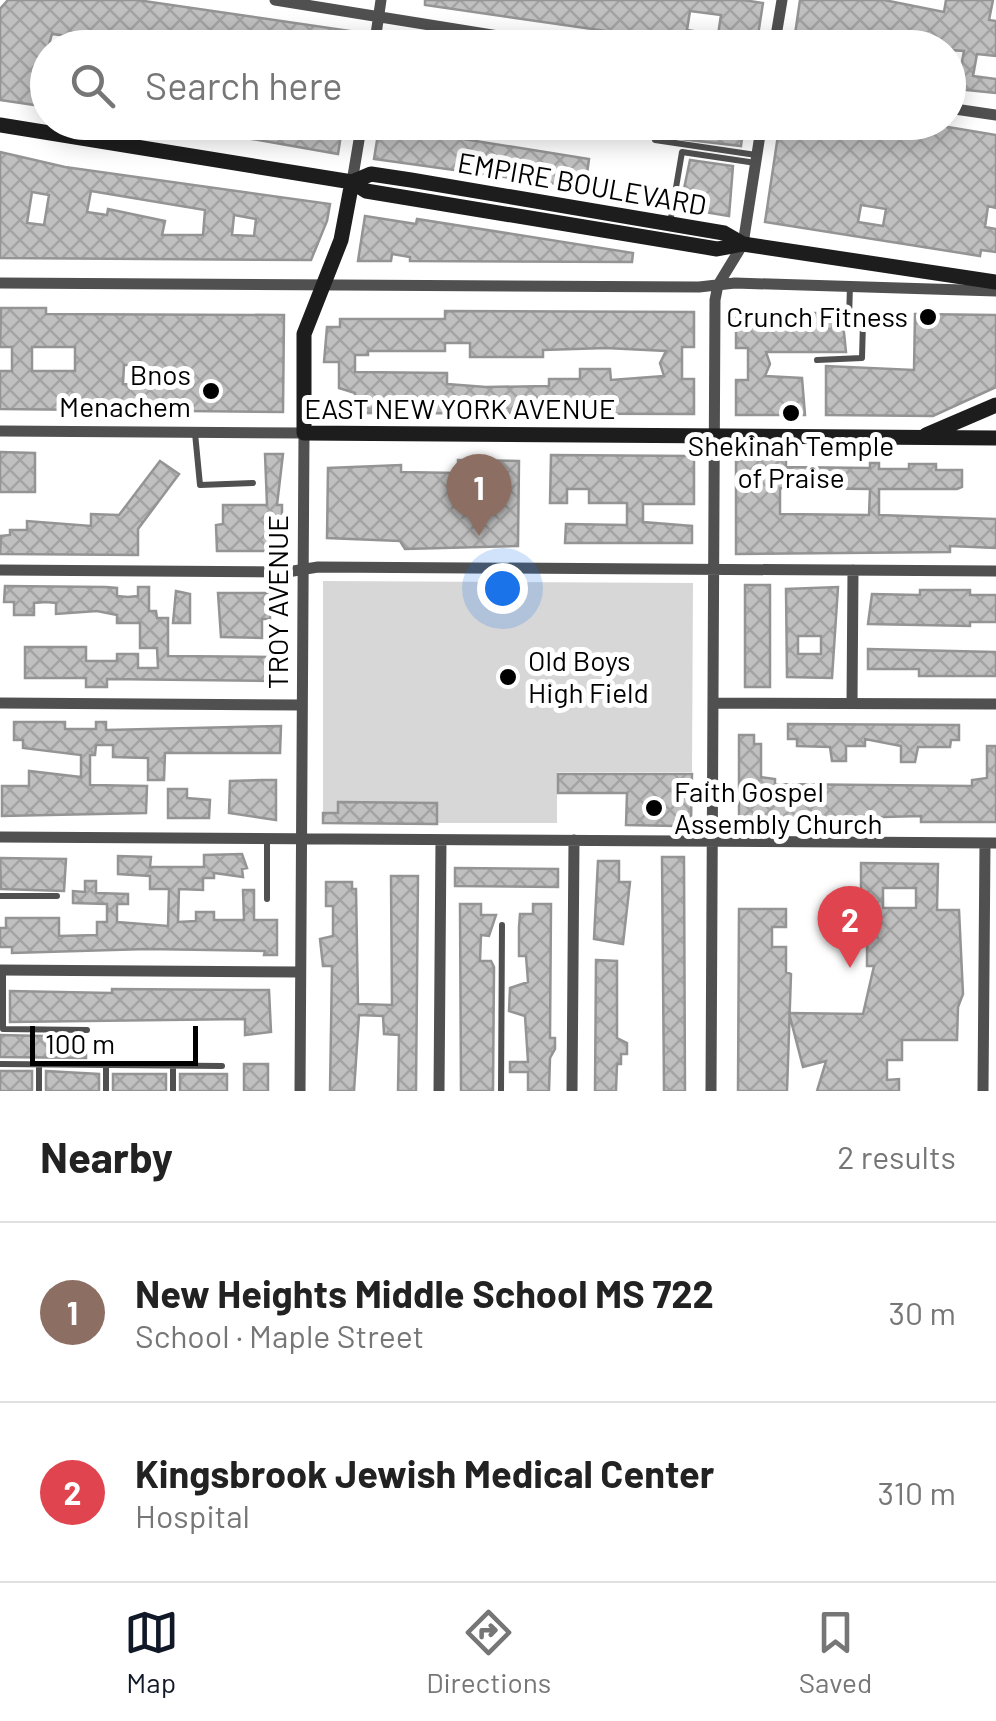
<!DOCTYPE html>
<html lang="en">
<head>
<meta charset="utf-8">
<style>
  :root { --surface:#fff; --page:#f2f2f2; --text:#222; --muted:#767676; --line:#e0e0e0; --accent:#111827 }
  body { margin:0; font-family:Barlow,sans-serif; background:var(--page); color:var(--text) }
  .scale { position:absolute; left:30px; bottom:25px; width:168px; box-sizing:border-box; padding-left:10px; border:5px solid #000; border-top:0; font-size:28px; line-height:35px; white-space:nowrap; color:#000; -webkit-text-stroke:8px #fff; paint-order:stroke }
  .you { position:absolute; left:502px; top:588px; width:35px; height:35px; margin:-25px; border:8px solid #fff; border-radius:50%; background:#1a73e8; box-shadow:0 0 0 15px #1a73e833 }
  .badge { display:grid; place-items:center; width:65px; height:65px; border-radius:50%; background:var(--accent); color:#fff; font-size:32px; font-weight:700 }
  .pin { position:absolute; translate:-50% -82px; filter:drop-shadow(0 2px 5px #0008) }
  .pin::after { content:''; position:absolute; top:52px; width:35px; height:30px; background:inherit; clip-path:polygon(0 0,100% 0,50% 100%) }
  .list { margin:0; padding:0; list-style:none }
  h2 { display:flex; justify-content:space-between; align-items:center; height:130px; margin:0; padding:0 40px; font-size:42px }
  h2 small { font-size:32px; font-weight:400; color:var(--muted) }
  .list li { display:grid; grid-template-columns:65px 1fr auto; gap:30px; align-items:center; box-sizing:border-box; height:180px; padding:0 40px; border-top:2px solid var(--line) }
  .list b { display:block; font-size:38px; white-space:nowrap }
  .list p { margin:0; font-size:32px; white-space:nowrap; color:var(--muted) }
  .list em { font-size:32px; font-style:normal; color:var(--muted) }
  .icon { flex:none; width:55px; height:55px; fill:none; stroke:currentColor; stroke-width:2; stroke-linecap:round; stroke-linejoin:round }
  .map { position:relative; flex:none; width:996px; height:1091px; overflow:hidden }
  .search { position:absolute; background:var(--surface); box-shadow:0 5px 25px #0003; left:30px; right:30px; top:30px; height:110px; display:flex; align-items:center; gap:25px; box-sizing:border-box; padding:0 35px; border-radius:55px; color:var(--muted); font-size:38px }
  .sheet { height:490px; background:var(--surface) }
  nav { display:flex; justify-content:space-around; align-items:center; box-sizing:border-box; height:140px; border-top:2px solid var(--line); background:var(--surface); font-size:28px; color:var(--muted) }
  nav a { display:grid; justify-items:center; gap:5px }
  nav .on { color:var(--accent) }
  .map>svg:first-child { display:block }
  .park { fill:#d7d7d7 }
  .building { fill:url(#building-cross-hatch); stroke:#949494; stroke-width:2.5; fill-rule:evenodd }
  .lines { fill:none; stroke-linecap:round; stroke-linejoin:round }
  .service { stroke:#505050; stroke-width:6 }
  .minor { stroke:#505050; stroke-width:11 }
  .secondary { stroke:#1d1d1d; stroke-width:15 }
  .poi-dot { fill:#000; stroke:#fff; stroke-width:4 }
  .labels { text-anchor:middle; stroke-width:10; stroke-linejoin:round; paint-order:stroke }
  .street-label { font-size:28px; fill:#000; stroke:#fff }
  .poi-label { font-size:28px; fill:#000; stroke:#fff; text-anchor:end }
</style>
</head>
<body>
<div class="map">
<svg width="996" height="1091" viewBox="0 0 996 1091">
  <defs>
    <pattern id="building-cross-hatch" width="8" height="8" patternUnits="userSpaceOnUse" patternTransform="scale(2.5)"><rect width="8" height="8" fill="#c0c0c0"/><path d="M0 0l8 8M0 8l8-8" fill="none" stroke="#a3a3a3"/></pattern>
  </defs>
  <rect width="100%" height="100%" fill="#fff"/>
  <path class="park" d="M323,581L693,583L692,772H557V823H323Z"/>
  <path class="building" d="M8,0H137L357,32L355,48H159L52,34L48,48V107L0,100V9Z
    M425,0H743L763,3L756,48H687L641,36L425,5ZM690,11L721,15L718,35L687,30Z
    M800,0H884L944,12L946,0H993L989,20L996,21V56L977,54L973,76L996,79V93L948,88V70L960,72L964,51L920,48V44L897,40L896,48H793Z
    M184,122H294L293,131L324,136L326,122H343L338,154L184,127Z
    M380,122H427L426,133L589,159L585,188L374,159Z
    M604,122H744L741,146L646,135L604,128Z
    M780,122H918L996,135V208L988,206L985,227L996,229V252L981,250L980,256L765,222ZM861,205L886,209L883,226L858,222Z
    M0,152L65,167L330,204L327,221L311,260L0,258ZM91,191L205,210L203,235H162L165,221L108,209L107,215L87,212ZM32,192L49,195L44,225L27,223ZM234,215L256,219L254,236L232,235Z
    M690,160L733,166L729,216L680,208Z
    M365,216L416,224L417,219L633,253L632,262L410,261V257L392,254L391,261H358Z
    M1,308H46V314L284,315L283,412L0,409V371H12V347H0ZM32,347H75V371H32ZM124,365H145V385L123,384Z
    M445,311L694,312V347H682V379H694V414L354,413L355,393L339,388V362H324L327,327H340V319H445ZM445,343H470V357H543V350L606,348L666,351L660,363L664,376L611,380L610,369H580V379H549V386L486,387L447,384V373L355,372V355H368V351H445Z
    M736,313H842L846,352H766L770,364L765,376L802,378L805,415H736V380H748V348H736Z
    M915,314L996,315V387L933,416L826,415V366L914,370Z
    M0,452L35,453V492H0Z
    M265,454H283L277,505H282V551H217L216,525L223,524V505H267Z
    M551,455L694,456V504H643V522L692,526V543H565L566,524L627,525V503H589V489H567V503H550Z
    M736,456H786V467L870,468V463H879V469H909V464H936V470H962V487L957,489H879V515L996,519V548L950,546V552L736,554ZM780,488L870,489L869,515L780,514Z
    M458,460L519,461L518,546L405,549L400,541L327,538L328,468L401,465V472L458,473Z
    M160,461L179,474L138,529V555L0,554L1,536L10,535V530H27V521L91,526V514L119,515Z
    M745,585H770V687H745Z
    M5,586L106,587L117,588V596L128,597L138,596V587H149V611H156L157,618H168V656L270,657V681L107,679V687H86V678H25V647H86V661H117V654H138V668H158L157,648H140V623H117V615L97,611L56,614V603L46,602L34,603V615H14V602H4Z
    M838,587L832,678L787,677L786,589ZM798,636H821V654H798Z
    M920,590H970V595H996V622H970V626L868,624L872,594L920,595Z
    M176,591L190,594V623H173Z
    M218,593H281V604H270V619H262V638L221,637Z
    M868,649L996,652V676H919V669H868Z
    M14,722H65V729H96V722H106V730L281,726L280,753H165L164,780H148V758L113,757V745H96L95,755H90V785L147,786L146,813L2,816V786H29V771L81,777V755L23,748V740H14Z
    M788,724L959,725V740H951L950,747H918L915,762H901V746L865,739V746H846V761H832L830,747L797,746V739H788Z
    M739,735H754V744H761V777L775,779V784L972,786V780L987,778V746H996V822H921V816L739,821Z
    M558,774H692L691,820H675V826L626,825L627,793H558Z
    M262,780H276V820L229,813L230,781Z
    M168,789H187V798L210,800L209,818H168Z
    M338,802L437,803V824L323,823V813H338Z
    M242,854L247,868L242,869L243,877L214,873V878H203V890L179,889L178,922L196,921V912H214V920H244L243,890H254V920H277V955H264L265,951L147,949L12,953V947H0V928H6V918H59V936L97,935V922H107V904L73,903V891L85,892V881H96V893L128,894V904H117V922L168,926L169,889H150V876L118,874V856L151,857L150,867H204V855Z
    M662,857H684L685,1091H664Z
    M0,858L66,859L64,891L1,889Z
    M598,861H619V882H630L623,944L594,939Z
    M861,863L938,864L937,910H959L963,994L958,1007L957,1040H902V1060H887V1080L899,1079V1091H817L826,1061L803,1067L789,1013L863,1014L874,966H867V899H861ZM883,888H916V908H883Z
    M455,868L558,869V887L455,886Z
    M391,876H418L416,1091H398L399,1035L384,1034L383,1016L359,1015L354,1091H330L332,966H323L320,939L333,936V906H326V882H352V889H356L358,1004L392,1005Z
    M460,904H481V915H496L489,936L481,935L480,961H491L494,967L493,1091H461Z
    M533,904H551L550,1038H555V1049L550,1058L549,1091H528V1072H510V1062H528L525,1016L509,1011L510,988L528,982L526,956H519V927L520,914H533Z
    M739,909H786V927H772V947H786V972L791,974L787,1091H738Z
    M596,960L617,961V1038L627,1043V1054H621V1064H617L616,1091H595Z
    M112,989L269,990L271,1032L245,1035V1019L10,1022V991L112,993Z
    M0,1035L86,1037V1058L0,1057Z
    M244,1064H268V1091H244Z
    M0,1071H32V1091H0Z
    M46,1071L99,1074V1091H46Z
    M113,1074H166V1091H113Z
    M180,1074H227V1091H180Z"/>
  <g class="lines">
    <path class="service" d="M655,140L756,155
      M670,223L682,152L756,163
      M817,360L862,358L863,322L849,319L850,285
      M195,433L200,485L253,483
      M0,896H57
      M267,899V840
      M3,972V1029L87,1030
      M1,1064L222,1066
      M39,1091V1064
      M106,1091V1065
      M173,1091V1066
      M501,1091L502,925"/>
    <path class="minor" d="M275,0L573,48
      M374,48L381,0
      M774,48L782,0
      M948,108L996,115
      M352,182L362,122
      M0,283L699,287L735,283L996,291
      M0,431L304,433L300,1091
      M0,570L287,572L318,567L996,571
      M0,703L302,705
      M713,703L996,704
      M852,703L853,570
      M0,837L996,843
      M0,970L300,972
      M439,1091L441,840
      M572,1091L574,840
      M711,1091L715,300L718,285L743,244L762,122
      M983,1091L985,843"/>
    <path class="secondary" d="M0,125L352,182L366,191L717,249L743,244
      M352,182L341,240L304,334V433L996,438
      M352,182L371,174L411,180L724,233L743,244L996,282
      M926,435L996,405"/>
  </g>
  <g class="poi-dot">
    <circle cx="928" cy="317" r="10"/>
    <circle cx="211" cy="391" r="10"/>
    <circle cx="791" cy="413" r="10"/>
    <circle cx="508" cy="677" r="10"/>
    <circle cx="654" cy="808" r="10"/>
  </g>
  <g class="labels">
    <g class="street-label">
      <text transform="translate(582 184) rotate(10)" y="10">EMPIRE BOULEVARD</text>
      <text x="460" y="419">EAST NEW YORK AVENUE</text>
      <text transform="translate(278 602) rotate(-90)" y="10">TROY AVENUE</text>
    </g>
    <g class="poi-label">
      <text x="908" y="327">Crunch Fitness</text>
      <text x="191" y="385">Bnos<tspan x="191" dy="32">Menachem</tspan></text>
      <text x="791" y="456" text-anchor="middle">Shekinah Temple<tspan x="791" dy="32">of Praise</tspan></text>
      <text x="528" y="671" text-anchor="start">Old Boys<tspan x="528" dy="32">High Field</tspan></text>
      <text x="674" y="802" text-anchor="start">Faith Gospel<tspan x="674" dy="32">Assembly Church</tspan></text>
    </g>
  </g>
</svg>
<div class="scale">100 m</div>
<div class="you"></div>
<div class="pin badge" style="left:479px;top:536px;background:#8d6e63">1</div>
<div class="pin badge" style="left:850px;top:968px;background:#e0444e">2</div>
<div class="search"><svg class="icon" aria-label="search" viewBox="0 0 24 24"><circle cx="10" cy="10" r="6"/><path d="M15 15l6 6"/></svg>Search here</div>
</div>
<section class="sheet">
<h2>Nearby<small>2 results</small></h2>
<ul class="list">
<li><span class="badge" style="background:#8d6e63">1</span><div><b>New Heights Middle School MS 722</b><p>School · Maple Street</p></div><em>30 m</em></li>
<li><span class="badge" style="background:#e0444e">2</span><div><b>Kingsbrook Jewish Medical Center</b><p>Hospital</p></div><em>310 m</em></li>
</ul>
</section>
<nav>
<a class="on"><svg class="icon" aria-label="map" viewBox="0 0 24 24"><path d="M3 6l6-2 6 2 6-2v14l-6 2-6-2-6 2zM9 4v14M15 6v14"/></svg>Map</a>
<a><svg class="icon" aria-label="directions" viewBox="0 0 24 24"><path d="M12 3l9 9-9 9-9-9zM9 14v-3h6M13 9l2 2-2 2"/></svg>Directions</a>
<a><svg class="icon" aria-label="saved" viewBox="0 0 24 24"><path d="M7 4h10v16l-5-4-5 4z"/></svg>Saved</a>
</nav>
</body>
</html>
